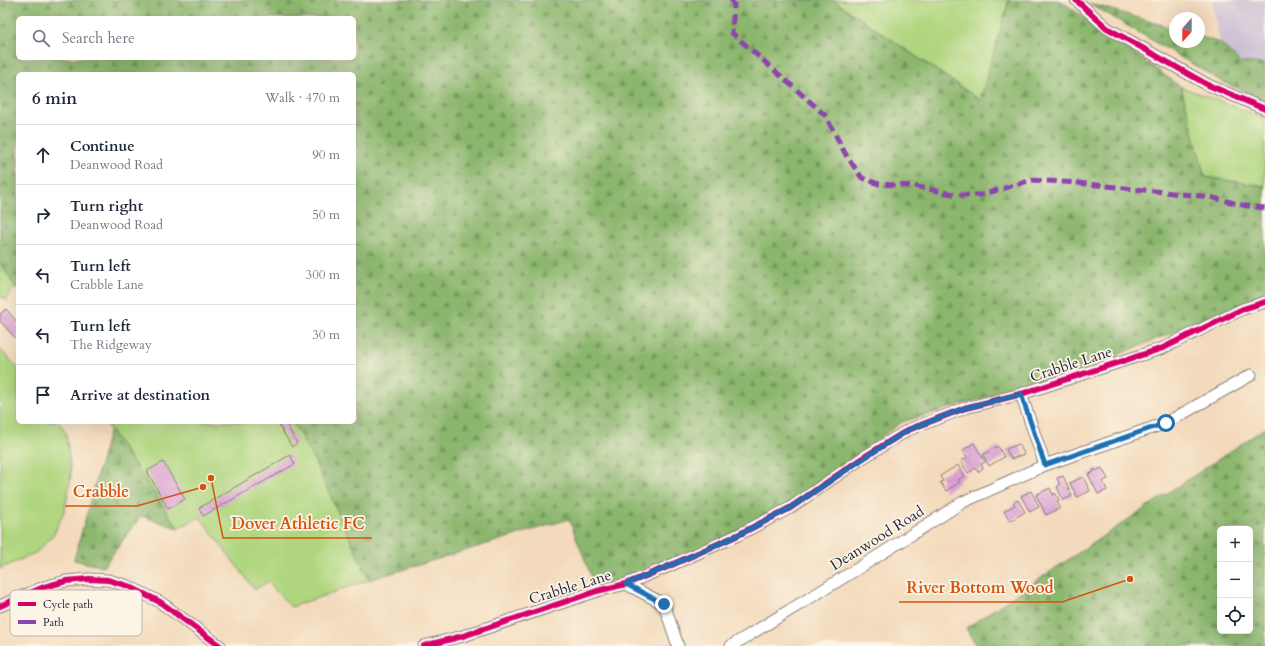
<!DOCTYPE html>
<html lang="en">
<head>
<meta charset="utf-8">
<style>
  :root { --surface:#fff; --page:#f6f6f7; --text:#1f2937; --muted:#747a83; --line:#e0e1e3 }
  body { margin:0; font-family:Cardo,serif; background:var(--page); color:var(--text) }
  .controls { position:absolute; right:12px; bottom:12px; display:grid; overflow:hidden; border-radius:6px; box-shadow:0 4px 16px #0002 }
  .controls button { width:36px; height:36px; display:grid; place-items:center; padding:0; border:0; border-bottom:1px solid var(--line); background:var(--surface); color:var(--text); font:20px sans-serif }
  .compass { position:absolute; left:1169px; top:12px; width:36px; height:36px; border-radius:50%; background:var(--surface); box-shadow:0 4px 16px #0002; rotate:201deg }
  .stop { position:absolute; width:12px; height:12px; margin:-9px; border:3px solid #1f6fb2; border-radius:50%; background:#fff }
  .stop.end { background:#1f6fb2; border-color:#fff; box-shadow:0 1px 4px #0008 }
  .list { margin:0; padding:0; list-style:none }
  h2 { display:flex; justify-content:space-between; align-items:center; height:52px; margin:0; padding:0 16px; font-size:17px }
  h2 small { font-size:13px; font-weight:400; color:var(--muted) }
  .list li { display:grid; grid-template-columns:26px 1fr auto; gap:12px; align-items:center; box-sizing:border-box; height:60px; padding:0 16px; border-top:1px solid var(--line) }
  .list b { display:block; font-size:15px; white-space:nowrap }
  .list p { margin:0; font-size:13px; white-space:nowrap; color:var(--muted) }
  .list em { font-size:13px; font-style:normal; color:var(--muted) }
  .icon { flex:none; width:22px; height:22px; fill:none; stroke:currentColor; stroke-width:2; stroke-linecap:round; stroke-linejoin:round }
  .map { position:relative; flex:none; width:1265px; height:646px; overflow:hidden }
  .search { position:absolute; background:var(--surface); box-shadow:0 4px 16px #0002; left:16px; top:16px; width:340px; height:44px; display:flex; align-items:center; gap:10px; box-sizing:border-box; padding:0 14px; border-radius:6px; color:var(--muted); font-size:15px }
  .panel { position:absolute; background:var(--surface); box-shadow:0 4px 16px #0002; left:16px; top:72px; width:340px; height:352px; border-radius:6px }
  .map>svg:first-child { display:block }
  .industrial { fill:#ccbfd4 }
  .green { fill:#afd57e; stroke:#687c5c }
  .forest { fill:url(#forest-firs); stroke:#566c54; fill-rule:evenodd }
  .building { fill:url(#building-back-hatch) }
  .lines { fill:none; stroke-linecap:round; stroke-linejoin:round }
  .minor-casing { stroke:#8a7e7c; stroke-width:13 }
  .minor { stroke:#fff; stroke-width:11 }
  .quiet { stroke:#8e44ad; stroke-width:5; stroke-dasharray:10 5; stroke-linecap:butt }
  .cycleway-casing { stroke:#fcf5e5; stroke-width:8 }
  .cycleway { stroke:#d6006c; stroke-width:6 }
  .route { stroke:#1f6fb2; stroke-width:5 }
  .labels { text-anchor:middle; stroke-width:3.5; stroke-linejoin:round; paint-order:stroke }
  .street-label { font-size:15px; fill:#22223b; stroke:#fcf5e5 }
  .key { fill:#fcf5e5; stroke:#bbb6b2; stroke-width:1 }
  .key-label { font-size:11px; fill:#22223b }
  .leader { fill:none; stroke:#d45411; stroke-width:1.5 }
  .callout-dot { fill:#d45411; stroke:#fcf5e5; stroke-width:1.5 }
  .callout-label { font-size:16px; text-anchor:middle; font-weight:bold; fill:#d45411; stroke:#fcf5e5; stroke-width:3.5; stroke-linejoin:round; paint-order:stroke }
</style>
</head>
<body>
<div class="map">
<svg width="1265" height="646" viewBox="0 0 1265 646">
  <defs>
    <pattern id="forest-firs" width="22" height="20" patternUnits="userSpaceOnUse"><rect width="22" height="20" fill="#8bb66d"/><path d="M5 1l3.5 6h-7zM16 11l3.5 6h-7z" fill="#71945b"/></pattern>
    <pattern id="building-back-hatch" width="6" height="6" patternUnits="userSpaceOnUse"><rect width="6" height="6" fill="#e0a5d8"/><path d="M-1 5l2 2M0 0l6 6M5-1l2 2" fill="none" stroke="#b586b0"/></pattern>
  </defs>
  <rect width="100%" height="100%" fill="#fcf5e5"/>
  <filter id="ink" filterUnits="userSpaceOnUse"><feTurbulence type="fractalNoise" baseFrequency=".025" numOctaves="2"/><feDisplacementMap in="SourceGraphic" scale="8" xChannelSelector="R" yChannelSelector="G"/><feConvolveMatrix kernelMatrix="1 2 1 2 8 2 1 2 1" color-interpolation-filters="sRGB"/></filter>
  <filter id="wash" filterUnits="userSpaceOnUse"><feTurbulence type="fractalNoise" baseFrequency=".012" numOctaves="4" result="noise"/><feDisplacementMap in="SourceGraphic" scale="16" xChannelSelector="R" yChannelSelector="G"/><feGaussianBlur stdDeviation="0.9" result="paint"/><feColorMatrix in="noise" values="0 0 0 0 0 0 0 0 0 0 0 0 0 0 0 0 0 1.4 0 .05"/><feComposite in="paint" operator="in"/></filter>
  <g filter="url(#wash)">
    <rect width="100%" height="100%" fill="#f3dabc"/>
    <path class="industrial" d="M1212,0H1265V64L1240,62L1220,43Z"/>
    <path class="green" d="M833,0H1009L980,100Z
      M1181,87L1265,118V186L1205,177Z
      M0,262L15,286L7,300L0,296Z
      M0,349L18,368V422H59L66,433L71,475L65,509L54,534L37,552L0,569Z
      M105,422H293L313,458L369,580L291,607L267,582L255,590L200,517L178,528Z"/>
    <path class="forest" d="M0,0H833L980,100L1009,0H1060L1181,87L1205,177L1265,186V297L1249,301L1086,368L902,422L780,510L626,584L597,591L569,519L369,580L313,458L293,422H354V74H18V291L0,262ZM18,18H354V58H18Z
      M1089,3L1175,29V42H1199V36L1220,43L1240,62L1265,64V100L1221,81Z
      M1265,428V646H976L966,628ZM1220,529H1250V631H1220Z
      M110,429L178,528L141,516L103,567L74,560Z"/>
    <g id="blocks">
      <path class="building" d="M6,309L18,323V341L0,321V314Z
        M277,422H285L297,443L292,447Z
        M974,443L985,462L981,464L983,468L978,472L975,468L968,473L961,461L967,457L963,450Z
        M1019,444L1024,454L1011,459L1006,449Z
        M998,446L1004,457L989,466L983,455Z
        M290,455L295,464L203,516L199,508Z
        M163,462L185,499L168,509L147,471Z
        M958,465L965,476L958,480L960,482L946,491L940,482L943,481L940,476Z
        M1102,468L1108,479L1103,481L1107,490L1098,494L1088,474L1094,472L1093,470L1095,469L1096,471Z
        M1063,476L1072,496L1063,500L1057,487L1060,485L1057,478Z
        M1083,477L1090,491L1077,497L1070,483Z
        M1050,488L1053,495L1055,493L1059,500L1057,501L1060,508L1046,515L1036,495Z
        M1031,491L1039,507L1030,512L1021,496Z
        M1018,500L1025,512L1010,521L1004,511L1015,505L1013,503Z"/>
    </g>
  </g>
  <g filter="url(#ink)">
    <use href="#blocks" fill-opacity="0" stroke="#8a7e7c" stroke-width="1"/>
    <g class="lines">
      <defs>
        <path id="minor" d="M1076,0L1107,28L1208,85L1265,109
          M1021,394L1045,465
          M626,584L664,604L678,646
          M0,606L44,587L66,581L89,579L108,580L128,586L160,602L220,646
          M424,646L463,636L597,591L626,584L667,567L738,535L790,508L861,459L908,430L965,408L1021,394L1163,348L1243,309L1265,302
          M731,646L854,571L963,502L1045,465L1166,423L1251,375"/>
      </defs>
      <use href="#minor" class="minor-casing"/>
      <use href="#minor" class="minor"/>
      <path class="quiet" d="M731,0L734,5L732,33L825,115L846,155L862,178L879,184L913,186L958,195H981L1032,180L1078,183L1210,197L1247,206L1265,208"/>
      <defs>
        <path id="cycleway" d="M1076,0L1107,28L1208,85L1265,109
          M0,606L44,587L66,581L89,579L108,580L128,586L160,602L220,646
          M424,646L463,636L597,591L626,584L667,567L738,535L790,508L861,459L908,430L965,408L1021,394L1163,348L1243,309L1265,302"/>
      </defs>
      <use href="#cycleway" class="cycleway-casing"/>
      <use href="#cycleway" class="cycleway"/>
    </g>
  </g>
  <g class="lines" filter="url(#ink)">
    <path class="route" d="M664,604L626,584L667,567L738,535L790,508L861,460L908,430L965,408L1021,394L1045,465L1166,423"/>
  </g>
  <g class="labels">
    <g class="street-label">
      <text transform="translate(1071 364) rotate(-18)" y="5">Crabble Lane</text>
      <text transform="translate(877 538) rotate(-32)" y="5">Deanwood Road</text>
      <text transform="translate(570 587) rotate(-17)" y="5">Crabble Lane</text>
    </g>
  </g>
  <rect x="10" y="590" width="132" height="46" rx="6" class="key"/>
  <rect x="18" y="602" width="18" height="4" fill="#d6006c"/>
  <rect x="18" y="620" width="18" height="4" fill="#8e44ad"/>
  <g class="key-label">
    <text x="43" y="608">Cycle path</text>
    <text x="43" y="626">Path</text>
  </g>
  <path class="leader" d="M203 487L137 506H65M211 478L223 538H372M1130 579L1062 602H899"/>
  <g class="callout-dot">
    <circle cx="203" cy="487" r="4"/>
    <circle cx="211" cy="478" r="4"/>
    <circle cx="1130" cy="579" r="4"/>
  </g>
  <g class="callout-label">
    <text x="101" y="497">Crabble</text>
    <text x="298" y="529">Dover Athletic FC</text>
    <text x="980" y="593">River Bottom Wood</text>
  </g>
</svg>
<div class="controls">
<button>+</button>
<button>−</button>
<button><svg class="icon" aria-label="locate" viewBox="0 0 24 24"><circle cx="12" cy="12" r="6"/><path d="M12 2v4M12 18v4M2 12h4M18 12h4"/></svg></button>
</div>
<svg class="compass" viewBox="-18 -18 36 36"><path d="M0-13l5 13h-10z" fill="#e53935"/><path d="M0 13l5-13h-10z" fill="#747a83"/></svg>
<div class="stop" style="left:1166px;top:423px"></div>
<div class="stop end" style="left:664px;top:604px"></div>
<div class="search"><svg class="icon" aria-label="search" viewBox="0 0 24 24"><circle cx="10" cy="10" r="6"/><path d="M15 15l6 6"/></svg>Search here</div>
<section class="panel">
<h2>6 min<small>Walk · 470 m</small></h2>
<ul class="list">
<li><svg class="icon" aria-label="ahead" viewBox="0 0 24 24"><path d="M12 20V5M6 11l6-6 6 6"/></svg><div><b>Continue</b><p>Deanwood Road</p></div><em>90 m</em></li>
<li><svg class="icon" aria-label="right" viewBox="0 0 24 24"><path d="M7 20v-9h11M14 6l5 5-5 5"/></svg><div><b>Turn right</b><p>Deanwood Road</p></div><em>50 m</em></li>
<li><svg class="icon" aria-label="left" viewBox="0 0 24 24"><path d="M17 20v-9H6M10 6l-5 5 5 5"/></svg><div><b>Turn left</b><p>Crabble Lane</p></div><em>300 m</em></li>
<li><svg class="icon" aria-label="left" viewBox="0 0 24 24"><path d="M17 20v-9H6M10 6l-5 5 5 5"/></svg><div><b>Turn left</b><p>The Ridgeway</p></div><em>30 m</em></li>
<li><svg class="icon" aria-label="arrive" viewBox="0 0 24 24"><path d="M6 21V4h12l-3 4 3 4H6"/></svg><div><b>Arrive at destination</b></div></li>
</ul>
</section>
</div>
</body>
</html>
